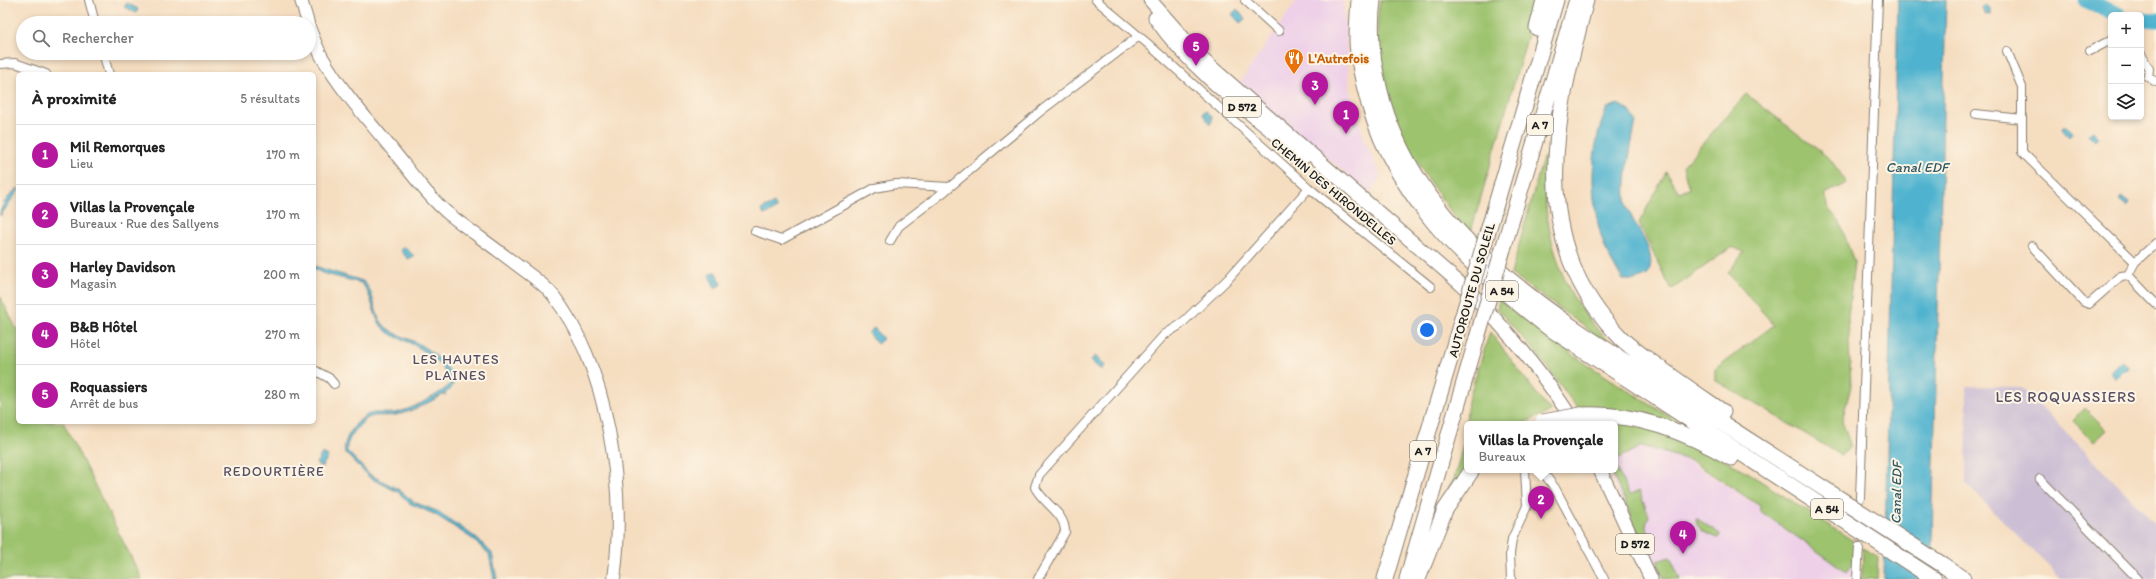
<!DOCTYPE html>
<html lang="fr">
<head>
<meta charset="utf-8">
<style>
  :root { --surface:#fff; --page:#f2f2f2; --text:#222; --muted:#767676; --line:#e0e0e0; --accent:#b5179e }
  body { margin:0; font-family:Itim,sans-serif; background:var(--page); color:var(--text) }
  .controls { position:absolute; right:12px; top:12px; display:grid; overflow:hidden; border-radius:6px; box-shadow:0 2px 6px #0003 }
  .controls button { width:36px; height:36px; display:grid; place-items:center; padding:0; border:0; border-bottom:1px solid var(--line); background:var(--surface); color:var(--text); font:20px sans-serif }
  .you { position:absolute; left:1427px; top:330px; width:14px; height:14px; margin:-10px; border:3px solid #fff; border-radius:50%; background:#1a73e8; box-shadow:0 0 0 6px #1a73e833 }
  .badge { display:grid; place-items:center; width:26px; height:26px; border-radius:50%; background:var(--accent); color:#fff; font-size:13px; font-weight:700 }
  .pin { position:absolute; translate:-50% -33px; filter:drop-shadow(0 1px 2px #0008) }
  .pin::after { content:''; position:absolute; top:21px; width:14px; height:12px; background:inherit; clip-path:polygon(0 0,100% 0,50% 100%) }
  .popup { position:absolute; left:1464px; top:421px; width:154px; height:52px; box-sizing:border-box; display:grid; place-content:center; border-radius:6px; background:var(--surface); filter:drop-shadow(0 1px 3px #0005); font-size:13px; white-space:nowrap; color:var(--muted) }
  .popup b { font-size:15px; color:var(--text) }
  .popup::after { content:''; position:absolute; left:50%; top:100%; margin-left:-8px; border:8px solid transparent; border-top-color:var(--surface) }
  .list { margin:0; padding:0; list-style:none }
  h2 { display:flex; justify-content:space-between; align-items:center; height:52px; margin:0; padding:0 16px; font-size:17px }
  h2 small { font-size:13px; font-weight:400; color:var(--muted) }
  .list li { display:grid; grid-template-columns:26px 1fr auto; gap:12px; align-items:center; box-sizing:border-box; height:60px; padding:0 16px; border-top:1px solid var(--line) }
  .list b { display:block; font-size:15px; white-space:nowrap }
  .list p { margin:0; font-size:13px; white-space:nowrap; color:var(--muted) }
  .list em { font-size:13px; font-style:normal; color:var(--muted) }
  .icon { flex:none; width:22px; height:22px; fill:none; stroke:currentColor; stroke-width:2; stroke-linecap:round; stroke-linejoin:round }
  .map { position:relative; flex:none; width:2156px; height:579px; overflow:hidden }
  .search { position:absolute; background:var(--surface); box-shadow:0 2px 6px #0003; left:16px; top:16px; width:300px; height:44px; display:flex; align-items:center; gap:10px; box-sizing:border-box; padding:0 14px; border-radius:22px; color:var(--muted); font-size:15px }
  .panel { position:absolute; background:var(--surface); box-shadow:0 2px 6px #0003; left:16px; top:72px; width:300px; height:352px; border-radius:6px }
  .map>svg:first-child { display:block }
  .built { fill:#eed0e8 }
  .industrial { fill:#ccbed4 }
  .green { fill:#9dc36e; stroke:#5c7045 }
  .water { fill:#50b3cf; stroke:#366876 }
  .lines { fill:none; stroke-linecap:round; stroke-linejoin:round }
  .river { stroke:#50b3cf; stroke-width:15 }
  .street-tunnel { stroke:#cab69f; stroke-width:8; stroke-dasharray:8 4; stroke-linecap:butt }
  .street-casing { stroke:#887c6e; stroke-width:10 }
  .secondary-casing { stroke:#887c6e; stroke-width:14 }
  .primary-casing { stroke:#887c6e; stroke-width:15 }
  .highway-casing { stroke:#887c6e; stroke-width:17 }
  .street { stroke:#fff; stroke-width:8 }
  .secondary { stroke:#fff; stroke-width:12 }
  .primary { stroke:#fff; stroke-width:13 }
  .highway { stroke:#fff; stroke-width:15 }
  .highway-bridge-casing { stroke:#887c6e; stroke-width:17; stroke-linecap:butt }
  .highway-bridge { stroke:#fff; stroke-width:15 }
  .labels { text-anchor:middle; stroke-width:4; stroke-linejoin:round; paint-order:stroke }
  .shield { fill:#fcf5e5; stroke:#5f5d58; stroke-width:1 }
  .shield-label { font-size:12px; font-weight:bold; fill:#1c1c1c }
  .food-label { font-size:13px; font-weight:bold; fill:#c56008; stroke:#fcf5e5; text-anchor:start }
  .street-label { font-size:13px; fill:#1c1c1c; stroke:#fcf5e5 }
  .water-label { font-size:14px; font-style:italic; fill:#315864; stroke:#fcf5e5 }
  .neighbourhood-label { font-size:14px; letter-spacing:1px; fill:#594f65; stroke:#fcf5e5 }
  .quarter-label { font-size:15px; letter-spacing:1px; fill:#594f65; stroke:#fcf5e5 }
</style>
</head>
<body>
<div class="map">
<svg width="2156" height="579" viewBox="0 0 2156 579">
  <rect width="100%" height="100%" fill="#fcf5e5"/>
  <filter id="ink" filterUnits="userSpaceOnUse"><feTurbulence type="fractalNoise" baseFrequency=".025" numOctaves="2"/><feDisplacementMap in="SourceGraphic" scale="8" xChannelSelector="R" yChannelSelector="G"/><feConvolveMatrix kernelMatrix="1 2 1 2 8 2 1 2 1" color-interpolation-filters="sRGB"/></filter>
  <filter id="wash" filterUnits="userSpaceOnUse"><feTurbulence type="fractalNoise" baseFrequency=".012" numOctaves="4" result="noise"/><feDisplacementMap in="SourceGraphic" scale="16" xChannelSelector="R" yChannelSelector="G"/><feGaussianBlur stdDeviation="0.9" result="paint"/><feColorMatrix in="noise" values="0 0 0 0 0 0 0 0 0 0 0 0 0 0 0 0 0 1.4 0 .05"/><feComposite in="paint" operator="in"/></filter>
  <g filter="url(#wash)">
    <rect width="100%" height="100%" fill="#f5ddc0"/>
    <path class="built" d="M1297,0H1343L1350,88L1364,138L1381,176L1370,193L1238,85Z
      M1646,433L1854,568V579H1657L1608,470H1615V445Z"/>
    <path class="industrial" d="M1967,386L2022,387L2156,524V579H2061L1966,484Z"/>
    <path class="green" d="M1380,0H1538L1470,235C1415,169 1365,91 1380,0Z
      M1746,94L1830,159L1847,183L1825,194L1829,209L1840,223L1854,262L1848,317L1851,386L1842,421L1851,447L1841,455L1715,380V369L1774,325L1728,273L1744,252L1732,247L1671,290L1639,223L1666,172L1679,192L1689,189L1683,166Z
      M1547,155C1546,168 1544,182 1545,195C1546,228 1560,279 1579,306C1590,322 1603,336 1617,350L1511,274L1543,158Z
      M0,296L18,332V422H63L142,579H0Z
      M1499,300L1579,359L1692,431L1615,409L1577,408L1539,356L1497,309Z
      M1490,332L1545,405L1552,411L1521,424H1467V467L1439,507L1443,497L1454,479L1464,442L1468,401Z
      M2085,408L2107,430L2094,442L2073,421Z
      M1584,418L1624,419L1711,452L1745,471L1858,544L1857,559L1847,572L1760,511V506L1692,461L1642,446L1615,460V424H1587Z
      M1615,466L1630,495L1639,491L1649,516L1646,525L1656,551L1646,554L1625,501L1610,470H1615Z
      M1696,518L1720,534L1719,537L1717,538C1707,534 1697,531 1696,518Z
      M1863,548L1878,556L1877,579H1862Z
      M1670,557L1671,559L1680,579H1664L1657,561Z"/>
    <path class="water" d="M1898,0H1946L1931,579H1884Z
      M127,3L138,9L136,13L124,7Z
      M1984,5L1990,8V14L1985,15L1982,7Z
      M1237,9L1245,19L1240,23L1232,14Z
      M1618,104L1630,111L1636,121C1632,142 1621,190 1628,209C1636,230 1660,253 1647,276L1634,280H1623C1617,270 1610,260 1606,250C1589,206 1588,151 1607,108Z
      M1205,110L1212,116V121L1210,124L1203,114Z
      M2063,126H2066L2073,132L2069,137L2062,129Z
      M2093,130L2099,138L2095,141L2088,134Z
      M18,188V191L0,216C0,206 10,194 18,188Z
      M2121,197L2129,203L2127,207L2119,201Z
      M774,203L777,209L764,215L761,210Z
      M404,246L414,256L408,259L400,250Z
      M314,266L363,281C377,294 372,318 388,329C395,334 405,337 413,341C428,348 449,364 454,381L451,389L444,394L446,395H442C428,403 412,412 396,415C388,417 376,414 368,418C360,423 345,440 347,451L369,474L398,489L414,502L439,512L475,537L492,553L497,579H494L489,554L471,538L436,515L409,503L398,492L370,478L345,453C341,441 357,420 367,415C375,411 386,414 395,413C412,409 430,399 445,389L450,385L451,381C441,363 426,350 408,342C400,338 390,336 384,329C371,316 374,295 361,283L325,274L314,269Z
      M715,271L722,284L715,288L709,275Z
      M874,328L883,339L877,344L868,333Z
      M1095,356L1105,365L1101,370L1091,361Z
      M2122,361L2128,368L2116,378L2110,372Z
      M322,453L328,456L322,467L316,464Z"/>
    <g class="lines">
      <path class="river" d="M2085,0L2120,15
        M2141,19L2156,20"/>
    </g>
  </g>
  <g filter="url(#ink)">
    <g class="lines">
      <path class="street-tunnel" d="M1859,547L1860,510"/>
      <defs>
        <path id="street" d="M89,0L95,23
          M1096,0L1147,43L1309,188L1431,287
          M1245,0L1279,31
          M2007,51L2022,87V119
          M2090,51L2111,40
          M103,53L109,74
          M2141,54L2149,69L2148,77L2156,82
          M0,64L15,63L46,74
          M1976,114L2022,119V152L2135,262L2128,275L2156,304
          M755,231L781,240L875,188L896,184L949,187
          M890,241L899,226L945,191L1042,110L1139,36
          M2032,246L2084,302L2089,304L2121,276L2128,275
          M2135,262L2156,243
          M314,370L329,378L334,384
          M1541,470L1555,488L1604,579
          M2040,479L2138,579
          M1860,498L1878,0
          M1038,579L1065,532C1065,512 1043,504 1035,487L1039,475L1164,335L1180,325L1228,279L1309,188
          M1511,579L1510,554L1512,539L1527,506L1525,470
          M1857,579L1859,547"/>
        <path id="secondary" d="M301,0L308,23
          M309,27C313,37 317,48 322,57C342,92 370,122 395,153C412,174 429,198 450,215C472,232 495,248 517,265C529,274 543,283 553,295C609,368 626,490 614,579"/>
        <path id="primary" d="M1150,0L1202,59L1471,293C1511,335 1544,374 1575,424
          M1155,18C1194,74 1252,114 1304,157
          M1600,470L1651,579"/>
        <path id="highway" d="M1359,0C1358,13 1357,26 1357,40C1357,54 1361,70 1364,85C1388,193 1465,263 1549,328L1934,579
          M1373,0C1369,31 1372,61 1380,91C1415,236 1560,321 1677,394C1735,431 1793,469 1851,506
          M1586,0C1555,119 1524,240 1622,339C1632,349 1645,357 1656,365C1678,381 1700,396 1723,412
          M1537,28L1544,0
          M1488,231L1556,0
          M1503,249L1576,3
          M1581,415C1635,412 1685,431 1731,458
          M1943,565L1963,579
          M1385,579L1461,322
          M1407,579L1477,338
          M1418,579L1445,510L1472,470"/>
      </defs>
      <use href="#street" class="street-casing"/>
      <use href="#secondary" class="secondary-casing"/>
      <use href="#primary" class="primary-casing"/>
      <use href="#highway" class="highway-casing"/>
      <use href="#street" class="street"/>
      <use href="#secondary" class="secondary"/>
      <use href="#primary" class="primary"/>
      <use href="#highway" class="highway"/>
      <defs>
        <path id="highway-bridge" d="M1461,322L1488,231
          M1477,338L1503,249
          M1543,422L1581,415
          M1851,506L1943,565"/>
      </defs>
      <use href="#highway-bridge" class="highway-bridge-casing"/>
      <use href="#highway-bridge" class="highway-bridge"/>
    </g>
  </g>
  <defs>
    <symbol id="restaurant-pin" viewBox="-11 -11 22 30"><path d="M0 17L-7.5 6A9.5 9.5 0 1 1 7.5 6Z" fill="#e8710a" stroke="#fcf5e5"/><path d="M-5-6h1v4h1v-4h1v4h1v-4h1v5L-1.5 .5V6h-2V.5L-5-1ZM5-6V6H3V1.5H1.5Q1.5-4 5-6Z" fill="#fff"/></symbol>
  </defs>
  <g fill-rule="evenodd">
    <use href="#restaurant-pin" x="1283" y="47" width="22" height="30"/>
  </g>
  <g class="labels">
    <g class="shield">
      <rect x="1223" y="97" width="38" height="20" rx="3"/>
      <rect x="1527" y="115" width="26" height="20" rx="3"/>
      <rect x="1486" y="281" width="32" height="20" rx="3"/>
      <rect x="1410" y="441" width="26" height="20" rx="3"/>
      <rect x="1811" y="499" width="32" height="20" rx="3"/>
      <rect x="1616" y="534" width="38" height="20" rx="3"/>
    </g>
    <g class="shield-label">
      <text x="1242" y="111">D 572</text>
      <text x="1540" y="129">A 7</text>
      <text x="1502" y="295">A 54</text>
      <text x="1423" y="455">A 7</text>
      <text x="1827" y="513">A 54</text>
      <text x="1635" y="548">D 572</text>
    </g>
    <g class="food-label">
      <text x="1308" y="63">L'Autrefois</text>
    </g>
    <g class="street-label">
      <text transform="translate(1334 191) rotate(40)" y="5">CHEMIN DES HIRONDELLES</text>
      <text transform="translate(1471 290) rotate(-74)" y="5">AUTOROUTE DU SOLEIL</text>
    </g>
    <g class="water-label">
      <text x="1917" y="172">Canal EDF</text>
      <text transform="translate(1896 493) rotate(-89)" y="5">Canal EDF</text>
    </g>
    <g class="neighbourhood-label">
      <text x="456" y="364">LES HAUTES<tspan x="456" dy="16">PLAINES</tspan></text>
      <text x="274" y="476">REDOURTIÈRE</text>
    </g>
    <g class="quarter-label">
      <text x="2066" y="402">LES ROQUASSIERS</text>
    </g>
  </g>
</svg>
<div class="controls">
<button>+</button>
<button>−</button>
<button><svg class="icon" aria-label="layers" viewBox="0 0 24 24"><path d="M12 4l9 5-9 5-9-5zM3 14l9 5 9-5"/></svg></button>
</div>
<div class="you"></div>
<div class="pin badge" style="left:1346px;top:134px">1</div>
<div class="pin badge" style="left:1541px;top:519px">2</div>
<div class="popup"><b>Villas la Provençale</b>Bureaux</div>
<div class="pin badge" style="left:1315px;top:105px">3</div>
<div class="pin badge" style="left:1683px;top:554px">4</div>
<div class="pin badge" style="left:1196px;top:66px">5</div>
<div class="search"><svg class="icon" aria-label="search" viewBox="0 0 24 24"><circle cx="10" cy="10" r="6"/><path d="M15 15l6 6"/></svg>Rechercher</div>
<section class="panel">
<h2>À proximité<small>5 résultats</small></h2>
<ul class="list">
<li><span class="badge">1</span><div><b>Mil Remorques</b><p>Lieu</p></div><em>170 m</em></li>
<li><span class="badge">2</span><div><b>Villas la Provençale</b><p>Bureaux · Rue des Sallyens</p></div><em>170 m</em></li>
<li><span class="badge">3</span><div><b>Harley Davidson</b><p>Magasin</p></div><em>200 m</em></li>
<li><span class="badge">4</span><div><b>B&amp;B Hôtel</b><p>Hôtel</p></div><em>270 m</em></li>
<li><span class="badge">5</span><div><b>Roquassiers</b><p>Arrêt de bus</p></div><em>280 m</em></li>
</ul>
</section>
</div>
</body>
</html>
